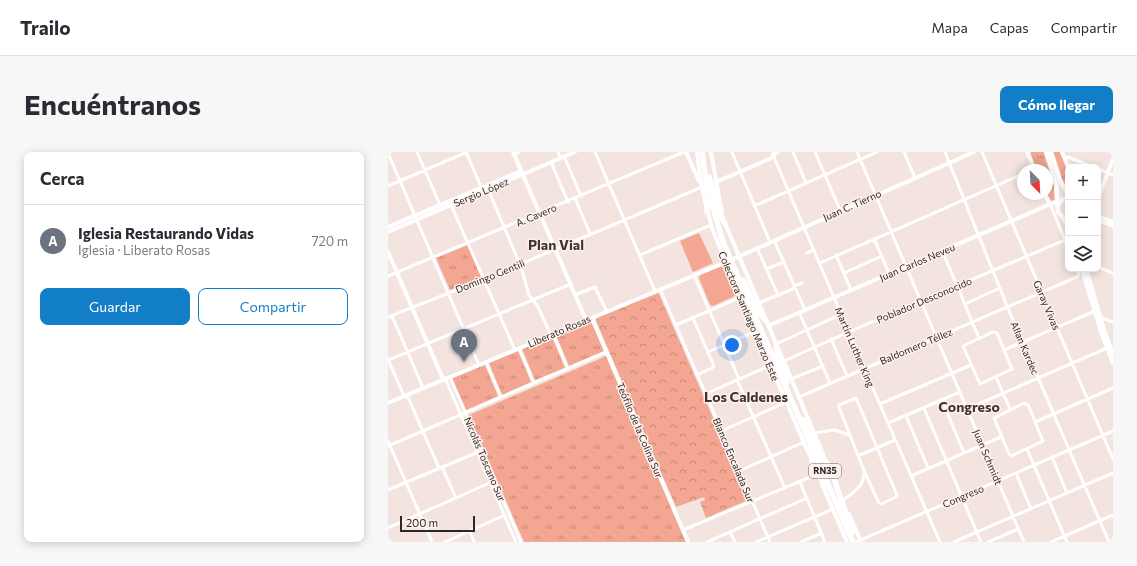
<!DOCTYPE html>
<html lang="es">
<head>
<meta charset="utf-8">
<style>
  :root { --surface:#fff; --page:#f7f7f7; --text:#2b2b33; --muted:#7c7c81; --line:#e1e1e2; --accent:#127ec8 }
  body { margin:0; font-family:Commissioner,sans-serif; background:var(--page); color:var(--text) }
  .controls { position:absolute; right:12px; top:12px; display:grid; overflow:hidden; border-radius:8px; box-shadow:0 2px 10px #0003 }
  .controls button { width:36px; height:36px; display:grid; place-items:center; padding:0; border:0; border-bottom:1px solid var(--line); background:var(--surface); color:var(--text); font:20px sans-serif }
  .compass { position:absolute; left:629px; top:12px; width:36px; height:36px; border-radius:50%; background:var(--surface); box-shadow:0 2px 10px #0003; rotate:156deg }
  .scale { position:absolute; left:12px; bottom:10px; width:75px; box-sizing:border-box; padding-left:4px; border:2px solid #2d2826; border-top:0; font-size:11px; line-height:14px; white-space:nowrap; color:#2d2826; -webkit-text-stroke:3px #fef2ee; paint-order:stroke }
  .you { position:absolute; left:344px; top:193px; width:14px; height:14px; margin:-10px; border:3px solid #fff; border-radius:50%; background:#1a73e8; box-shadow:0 0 0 6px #1a73e833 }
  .badge { display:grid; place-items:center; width:26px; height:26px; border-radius:50%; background:var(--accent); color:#fff; font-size:13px; font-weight:700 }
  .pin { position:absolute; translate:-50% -33px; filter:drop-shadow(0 1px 2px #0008) }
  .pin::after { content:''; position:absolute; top:21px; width:14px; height:12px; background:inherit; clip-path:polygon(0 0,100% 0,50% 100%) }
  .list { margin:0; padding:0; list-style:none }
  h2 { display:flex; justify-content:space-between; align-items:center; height:52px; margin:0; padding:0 16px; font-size:17px }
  h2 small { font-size:13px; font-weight:400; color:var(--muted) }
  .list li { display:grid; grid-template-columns:26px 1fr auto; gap:12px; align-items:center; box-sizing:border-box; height:72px; padding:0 16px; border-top:1px solid var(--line) }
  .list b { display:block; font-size:15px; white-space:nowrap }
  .list p { margin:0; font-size:13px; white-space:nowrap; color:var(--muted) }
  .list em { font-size:13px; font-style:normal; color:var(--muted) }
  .actions { display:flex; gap:8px; padding:12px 16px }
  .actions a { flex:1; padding:9px 0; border:1px solid var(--accent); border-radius:8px; text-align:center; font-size:14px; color:var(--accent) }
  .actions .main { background:var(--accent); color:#fff }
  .icon { flex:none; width:22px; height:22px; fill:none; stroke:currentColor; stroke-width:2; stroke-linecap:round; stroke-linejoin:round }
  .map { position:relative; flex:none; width:725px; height:390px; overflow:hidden; border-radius:8px }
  header { display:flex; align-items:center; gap:24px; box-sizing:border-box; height:56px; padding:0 20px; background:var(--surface); border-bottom:1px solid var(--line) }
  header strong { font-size:19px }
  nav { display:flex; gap:22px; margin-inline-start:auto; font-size:14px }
  .intro { display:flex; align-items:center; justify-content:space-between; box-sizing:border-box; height:96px; padding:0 24px }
  h1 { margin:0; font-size:28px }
  .button { padding:10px 18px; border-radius:8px; background:var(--accent); color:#fff; font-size:14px; font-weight:700 }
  main { display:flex; gap:24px; padding:0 24px }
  aside { flex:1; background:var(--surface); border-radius:8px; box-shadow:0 2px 10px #0003 }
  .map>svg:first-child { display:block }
  .grass { fill:url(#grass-tufts) }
  .forest { fill:url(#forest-crowns) }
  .garden { fill:#f3a792 }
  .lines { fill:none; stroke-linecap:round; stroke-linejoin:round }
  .street { stroke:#fff; stroke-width:3 }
  .secondary { stroke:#fff; stroke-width:4 }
  .primary { stroke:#fff; stroke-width:4.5 }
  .highway { stroke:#fff; stroke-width:5.5 }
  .labels { text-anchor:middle; stroke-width:3; stroke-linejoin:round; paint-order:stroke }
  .shield { fill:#fef2ee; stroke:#6c6562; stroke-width:1 }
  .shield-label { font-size:9px; font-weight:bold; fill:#2d2826 }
  .street-label { font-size:10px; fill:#2d2826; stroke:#fef2ee }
  .district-label { font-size:14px; font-weight:bold; fill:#403431; stroke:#fef2ee }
</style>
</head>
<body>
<header>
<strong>Trailo</strong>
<nav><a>Mapa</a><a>Capas</a><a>Compartir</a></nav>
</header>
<div class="intro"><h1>Encuéntranos</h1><a class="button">Cómo llegar</a></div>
<main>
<aside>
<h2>Cerca<small></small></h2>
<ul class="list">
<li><span class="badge" style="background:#6b7280">A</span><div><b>Iglesia Restaurando Vidas</b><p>Iglesia · Liberato Rosas</p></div><em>720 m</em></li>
</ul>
<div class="actions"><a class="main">Guardar</a><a>Compartir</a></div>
</aside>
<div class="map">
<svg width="725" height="390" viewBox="0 0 725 390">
  <defs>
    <pattern id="grass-tufts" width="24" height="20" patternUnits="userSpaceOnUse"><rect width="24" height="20" fill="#f3a792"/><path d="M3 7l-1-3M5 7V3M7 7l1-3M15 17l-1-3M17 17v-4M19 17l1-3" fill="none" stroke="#c58877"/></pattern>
    <pattern id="forest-crowns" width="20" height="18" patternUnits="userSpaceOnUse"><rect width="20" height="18" fill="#f3a792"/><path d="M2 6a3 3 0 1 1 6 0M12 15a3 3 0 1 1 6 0" fill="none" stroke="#c58877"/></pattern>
  </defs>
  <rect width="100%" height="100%" fill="#f3e4df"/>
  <path class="grass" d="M643,0H657L666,29L667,48L662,49L659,42V18H649L643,3Z
    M664,0H672L680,18V39L676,33Z
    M80,93L93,125L62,138L48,106Z
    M203,169L216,199L181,214L168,183Z
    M164,185L177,216L147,228L134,197Z
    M130,199L143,230L114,243L101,211Z
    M218,204L298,390H136L81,263Z
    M97,213L110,244L78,258L64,226Z"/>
  <path class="forest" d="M270,141L271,142L360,346V348L318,366L312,350L317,348L316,345L288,355L208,169V166Z"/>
  <path class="garden" d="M311,81L325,111L305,120L292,89Z
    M334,114L337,115L349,141L347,144L325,154L322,153L311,126L312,123Z"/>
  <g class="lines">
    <path class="street" d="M29,0L52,53
      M78,0L94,37
      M170,0L173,6
      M207,0L267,139
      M344,0L382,90
      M405,0L418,31
      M427,0L452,58
      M469,0L636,390
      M516,0L527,26
      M557,0L619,154L721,390
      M594,0L725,307
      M0,1L91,213
      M126,2L131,0
      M176,4L193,44
      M386,5L459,176L462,184L552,390
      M677,7L680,5L705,15
      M163,10L180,50
      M710,17L725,23
      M0,34L79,0
      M100,37L133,115L141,143L149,153L163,183
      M187,46L202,82
      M662,52L680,95
      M63,53L127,198
      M366,54L489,0
      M486,87L501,121
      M386,88L417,158
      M369,96L390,143
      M554,98L591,186
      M419,101L426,98
      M252,103L323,73
      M448,103L463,138
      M432,111L635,22
      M710,115L725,121
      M378,117L396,110
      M456,121L494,104
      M306,123L351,227
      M0,124L296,0
      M406,134L414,131
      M272,137L382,390
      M187,143L207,135L219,160
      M371,151L407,136
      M577,152L612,136
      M411,160L442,231
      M4,164L35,236
      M0,165L121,117L314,35
      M712,165L725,170
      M305,166L326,214L324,216L309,223
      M288,173L353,145
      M605,180L609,181L624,217L592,232L575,194Z
      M165,182L180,217
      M443,187L459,224
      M388,192L454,162
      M131,196L146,231
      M616,198L707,159L708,160
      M320,200L368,179
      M0,207L16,244
      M0,208L183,132
      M396,209L465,178L677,88
      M98,210L113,245
      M62,225L133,390
      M608,225L622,257
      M57,226L128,390
      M403,227L435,214
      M349,228L397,336
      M317,242L383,213
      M19,243L51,316
      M411,245L689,125L691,122L689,117
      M468,246L509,343L508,345L493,352L491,351L476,319L451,255V253Z
      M554,248L576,301
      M636,251L640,253L655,289L623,304L621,302L606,266Z
      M492,252L583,213
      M536,256L593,390
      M579,257L719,196
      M518,264L540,316
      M647,270L725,236
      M500,271L572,240
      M333,279L399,250
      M426,281L447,278L461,283
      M0,289L44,390
      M0,294L218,200
      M639,297L679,390
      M470,304L507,288
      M664,305L679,341
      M54,315L68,346
      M351,319L416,290
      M628,321L643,357
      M523,324L613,285
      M412,330L437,390
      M0,338L90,300
      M455,348C466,340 477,334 476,319
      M0,376L106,329
      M295,378L430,322
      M82,379L86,390
      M342,380L347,390
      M0,389L1,390
      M57,390L117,363
      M319,390L419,346
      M368,390L445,357
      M413,390L434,381
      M468,390L725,279
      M566,390L725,321
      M600,390L630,377
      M663,390L725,363"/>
    <path class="secondary" d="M125,0L198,168
      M298,0L311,29
      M309,0L312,25L317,50
      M323,0L334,61
      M639,0L647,18
      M674,0L680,15
      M328,30L386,5L385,2L390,0
      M657,42L662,52
      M710,46L725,7
      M319,57L325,79L361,164
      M710,64L725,70
      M710,68L725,74
      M337,71L435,302
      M0,75L133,19
      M0,80L187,0
      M0,100L55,227
      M204,166L300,390
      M364,170L371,188
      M380,174L672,48
      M374,194L421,302
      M0,251L343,108L586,0
      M424,308L430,324
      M439,310L446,328
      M434,332L459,390
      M461,362L473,390"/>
    <path class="primary" d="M658,0L668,32L670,60L675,65L680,66
      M663,0L672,28L680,42
      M670,53L674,48L680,46
      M675,65L680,75
      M694,117L714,182L725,211
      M698,117L716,179L725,202"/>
    <path class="highway" d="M314,0L319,36L335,90L465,390
      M321,25C328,41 328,58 337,72
      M319,60V46
      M355,128L371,160L378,169
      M362,159L365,172
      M371,186L379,198
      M388,192C388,205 396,217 399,230
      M415,268C424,282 429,298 439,312
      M422,297L424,309
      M430,322L437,333
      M446,326C451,345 460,362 464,381"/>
  </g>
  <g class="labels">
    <rect class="shield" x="421" y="312" width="32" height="14" rx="3"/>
    <g class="shield-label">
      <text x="437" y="322">RN35</text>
    </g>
    <g class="street-label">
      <text transform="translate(93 40) rotate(-23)" y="4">Sergio López</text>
      <text transform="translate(464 53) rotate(-24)" y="4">Juan C. Tierno</text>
      <text transform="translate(148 63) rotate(-23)" y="4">A. Cavero</text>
      <text transform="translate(529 110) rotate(-23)" y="4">Juan Carlos Neveu</text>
      <text transform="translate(102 124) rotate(-22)" y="4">Domingo Gentili</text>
      <text transform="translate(536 148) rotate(-23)" y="4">Poblador Desconocido</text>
      <text transform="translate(659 153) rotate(67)" y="4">Garay Vivas</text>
      <text transform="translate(361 164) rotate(67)" y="4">Colectora Santiago Marzo Este</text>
      <text transform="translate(171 179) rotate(-23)" y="4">Liberato Rosas</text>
      <text transform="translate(528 194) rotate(-23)" y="4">Baldomero Téllez</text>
      <text transform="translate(467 195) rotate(67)" y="4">Martin Luther King</text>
      <text transform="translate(637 196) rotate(67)" y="4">Allan Kardec</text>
      <text transform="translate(252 278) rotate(67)" y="4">Teófilo de la Colina Sur</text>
      <text transform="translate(600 305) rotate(67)" y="4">Juan Schmidt</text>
      <text transform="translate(97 307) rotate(67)" y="4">Nicolás Toscano Sur</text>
      <text transform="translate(346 308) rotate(67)" y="4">Blanco Encalada Sur</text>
      <text transform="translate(575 344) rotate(-23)" y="4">Congreso</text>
    </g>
    <g class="district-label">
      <text x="168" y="98">Plan Vial</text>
      <text x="358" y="250">Los Caldenes</text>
      <text x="581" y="260">Congreso</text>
    </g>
  </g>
</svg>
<div class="controls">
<button>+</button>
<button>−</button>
<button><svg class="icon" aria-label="layers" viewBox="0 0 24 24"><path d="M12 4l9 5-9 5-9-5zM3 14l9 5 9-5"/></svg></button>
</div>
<svg class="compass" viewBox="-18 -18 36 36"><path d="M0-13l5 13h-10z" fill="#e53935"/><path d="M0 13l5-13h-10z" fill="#7c7c81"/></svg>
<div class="scale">200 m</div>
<div class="you"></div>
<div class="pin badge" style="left:76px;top:210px;background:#6b7280">A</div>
</div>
</main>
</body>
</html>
